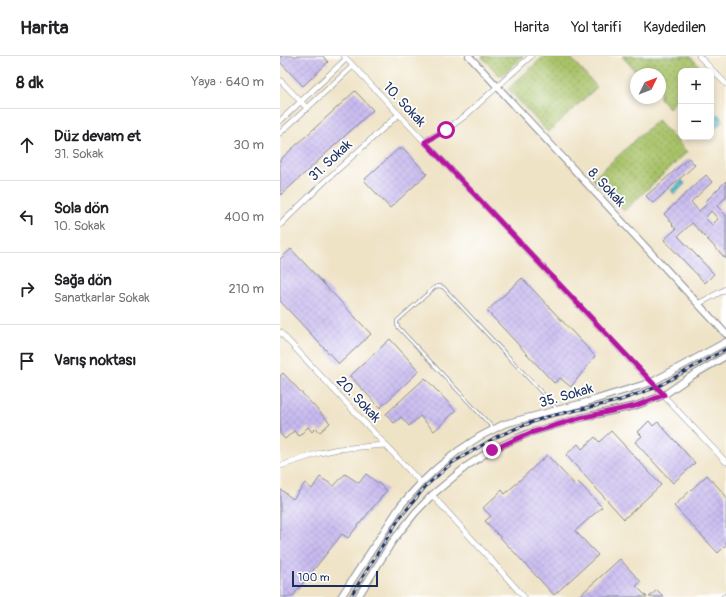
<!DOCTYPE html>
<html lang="tr">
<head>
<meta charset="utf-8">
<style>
  :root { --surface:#fff; --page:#f2f2f2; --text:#202124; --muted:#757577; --line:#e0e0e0 }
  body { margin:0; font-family:Pangolin,sans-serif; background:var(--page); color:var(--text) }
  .controls { position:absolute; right:12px; top:12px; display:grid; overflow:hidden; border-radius:8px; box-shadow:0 2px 6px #0003 }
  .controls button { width:36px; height:36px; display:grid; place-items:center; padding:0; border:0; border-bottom:1px solid var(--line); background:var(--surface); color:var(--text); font:20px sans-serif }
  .compass { position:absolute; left:350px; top:12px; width:36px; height:36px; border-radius:50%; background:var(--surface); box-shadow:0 2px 6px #0003; rotate:47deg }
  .scale { position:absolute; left:12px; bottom:10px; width:86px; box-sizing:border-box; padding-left:4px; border:2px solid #1b2f5e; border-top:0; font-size:11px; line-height:14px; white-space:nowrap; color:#1b2f5e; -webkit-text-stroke:3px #fff; paint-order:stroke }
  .stop { position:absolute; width:12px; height:12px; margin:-9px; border:3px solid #b5179e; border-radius:50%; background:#fff }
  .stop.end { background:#b5179e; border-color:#fff; box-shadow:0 1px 4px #0008 }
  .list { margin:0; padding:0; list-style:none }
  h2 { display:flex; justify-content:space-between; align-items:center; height:52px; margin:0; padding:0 16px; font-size:17px }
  h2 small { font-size:13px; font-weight:400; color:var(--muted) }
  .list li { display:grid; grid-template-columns:26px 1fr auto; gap:12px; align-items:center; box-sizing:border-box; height:72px; padding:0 16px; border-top:1px solid var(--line) }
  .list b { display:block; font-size:15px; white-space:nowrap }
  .list p { margin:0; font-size:13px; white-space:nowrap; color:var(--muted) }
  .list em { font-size:13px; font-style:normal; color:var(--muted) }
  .icon { flex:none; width:22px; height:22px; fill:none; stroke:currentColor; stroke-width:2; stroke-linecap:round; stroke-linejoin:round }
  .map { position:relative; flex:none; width:446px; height:541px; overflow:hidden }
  header { display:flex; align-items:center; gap:24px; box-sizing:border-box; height:56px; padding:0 20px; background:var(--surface); border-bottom:1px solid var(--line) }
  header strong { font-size:19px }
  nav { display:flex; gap:22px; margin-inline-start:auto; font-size:14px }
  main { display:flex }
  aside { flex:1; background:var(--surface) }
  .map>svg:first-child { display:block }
  .grass { fill:url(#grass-dots); stroke:#627862 }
  .water { fill:url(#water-rules); stroke:#3a7a96 }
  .building { fill:url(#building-cross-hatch); fill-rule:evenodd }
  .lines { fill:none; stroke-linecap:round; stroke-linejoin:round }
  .service-casing { stroke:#858992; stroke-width:4 }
  .minor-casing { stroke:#858992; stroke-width:6 }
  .tertiary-casing { stroke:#858992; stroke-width:8 }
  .service { stroke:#fff; stroke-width:2.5 }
  .minor { stroke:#fff; stroke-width:5 }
  .tertiary { stroke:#fff; stroke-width:6 }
  .rail-casing { stroke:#1b2f5e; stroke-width:3 }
  .rail { stroke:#fff; stroke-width:1.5; stroke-dasharray:4.5; stroke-linecap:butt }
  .route { stroke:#b5179e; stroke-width:5 }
  .labels { text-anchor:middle; stroke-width:3.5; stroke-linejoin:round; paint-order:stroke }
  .street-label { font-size:14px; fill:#1b2f5e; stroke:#fff }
</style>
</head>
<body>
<header>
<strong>Harita</strong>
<nav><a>Harita</a><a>Yol tarifi</a><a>Kaydedilen</a></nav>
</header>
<main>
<aside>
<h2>8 dk<small>Yaya · 640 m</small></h2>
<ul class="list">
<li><svg class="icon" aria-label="ahead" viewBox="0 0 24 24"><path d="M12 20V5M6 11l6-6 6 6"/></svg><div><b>Düz devam et</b><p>31. Sokak</p></div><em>30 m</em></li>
<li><svg class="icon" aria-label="left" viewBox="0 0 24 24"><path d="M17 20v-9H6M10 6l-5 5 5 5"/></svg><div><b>Sola dön</b><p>10. Sokak</p></div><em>400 m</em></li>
<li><svg class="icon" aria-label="right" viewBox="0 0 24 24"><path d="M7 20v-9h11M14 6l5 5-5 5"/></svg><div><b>Sağa dön</b><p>Sanatkarlar Sokak</p></div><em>210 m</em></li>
<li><svg class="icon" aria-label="arrive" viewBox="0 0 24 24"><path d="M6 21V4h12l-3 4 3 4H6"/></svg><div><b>Varış noktası</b></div></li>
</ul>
</aside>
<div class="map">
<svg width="446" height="541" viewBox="0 0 446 541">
  <defs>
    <pattern id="grass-dots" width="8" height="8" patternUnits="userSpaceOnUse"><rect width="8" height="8" fill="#a8c267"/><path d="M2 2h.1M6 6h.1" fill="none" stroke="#889e58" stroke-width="1.8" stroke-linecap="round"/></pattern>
    <pattern id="water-rules" width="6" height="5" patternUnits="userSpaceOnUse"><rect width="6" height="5" fill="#58c4cf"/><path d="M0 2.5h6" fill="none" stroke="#48a0ab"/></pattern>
    <pattern id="building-cross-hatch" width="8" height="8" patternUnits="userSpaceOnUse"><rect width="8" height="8" fill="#c8baef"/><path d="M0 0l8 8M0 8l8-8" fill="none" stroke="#aba0cf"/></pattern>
  </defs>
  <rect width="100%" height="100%" fill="#fff"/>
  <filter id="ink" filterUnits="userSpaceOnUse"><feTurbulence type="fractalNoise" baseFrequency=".025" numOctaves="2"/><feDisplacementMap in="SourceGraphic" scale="8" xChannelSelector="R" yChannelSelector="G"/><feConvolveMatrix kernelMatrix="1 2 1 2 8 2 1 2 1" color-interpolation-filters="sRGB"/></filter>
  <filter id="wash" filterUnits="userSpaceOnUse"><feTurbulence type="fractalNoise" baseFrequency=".012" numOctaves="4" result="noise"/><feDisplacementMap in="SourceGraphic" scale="16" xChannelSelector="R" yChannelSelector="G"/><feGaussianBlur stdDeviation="0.9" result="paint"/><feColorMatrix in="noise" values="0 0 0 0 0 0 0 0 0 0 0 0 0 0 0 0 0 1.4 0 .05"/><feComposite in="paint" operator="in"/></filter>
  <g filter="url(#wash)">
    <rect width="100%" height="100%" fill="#efe3c6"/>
    <path class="grass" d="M203,0H243L221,21L202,1Z
      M264,0H289L317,31L268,76L228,33Z
      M342,0H410L424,15H401V41L389,52L380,42V18H358Z
      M377,64L407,96L344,155L313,123Z"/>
    <path class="water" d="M438,58L443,65L432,75L431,74V64Z
      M402,124L405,128L394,138L391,134Z"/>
    <g id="blocks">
      <path class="building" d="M0,0H43L48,6L23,30L0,6Z
        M75,35L93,54L0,140V104Z
        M118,93H124L147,118L110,152L84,124Z
        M409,102L415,109L373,147L366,140Z
        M426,119L432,126L411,146L419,155L427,148L425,146L446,125V141L437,150L446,159V203L412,167L398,180L434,218L425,227L384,184L396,173L392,169L393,168L384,158ZM431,155L438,163L432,169L425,162Z
        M11,193L91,278L59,308L0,245V203Z
        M242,222L315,300L291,331L280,322L274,327L207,255Z
        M110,283L139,315L100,352L70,320Z
        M3,317L50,367L40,376L36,372L32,376L28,371L19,380L14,375L5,383L0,378V320Z
        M145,322L176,355L154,375L140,360L129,370L121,361L114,367L106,358Z
        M369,365L373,370L378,366L415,407L393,427L355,386L362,380L358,376Z
        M331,375L381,429L344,463L286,399L298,388L302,393L315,381L319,386Z
        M267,399L295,429L298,426L322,451L295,475L318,499L274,539L205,465L211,460L203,452L222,434L225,438Z
        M65,418L79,427L86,418L107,434L68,482L62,478L12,541H0V433L13,443L25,427L32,433L40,421L54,430Z
        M427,419L446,440V489L438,497L394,450Z
        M340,503L361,526L356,530L367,541H298Z
        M377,534L384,541H369Z"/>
    </g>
  </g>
  <g filter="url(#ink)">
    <use href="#blocks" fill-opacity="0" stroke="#858992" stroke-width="1"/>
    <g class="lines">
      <defs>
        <path id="service" d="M213,372L118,271L117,268V265L155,231L159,230L163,231L278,354"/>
        <path id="minor" d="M64,0L446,406
          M419,0L446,28
          M0,24L27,52
          M0,65L66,3
          M0,77L73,10
          M145,85L166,74L185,60L251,0
          M0,169L44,126L119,58
          M418,248L446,233
          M0,276L141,427
          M0,410L40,397L58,393L105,389
          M152,439L203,495L244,541
          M444,541L446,540"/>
        <path id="tertiary" d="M189,0L446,278
          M61,541L121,449L141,427L158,411L178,395L199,381L224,368L307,346L372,326L446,286
          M78,541L112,486L135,457L152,439L187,410L211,394L249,377L300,362L355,350L384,339L410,321L446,300"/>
      </defs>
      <use href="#service" class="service-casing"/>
      <use href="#minor" class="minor-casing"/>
      <use href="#tertiary" class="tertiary-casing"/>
      <use href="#service" class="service"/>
      <use href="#minor" class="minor"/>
      <use href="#tertiary" class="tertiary"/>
      <defs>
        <path id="rail" d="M70,541L119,463L146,430L172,407L216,381L237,372L266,361L338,345L377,331L446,293"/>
      </defs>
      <use href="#rail" class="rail-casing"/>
      <use href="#rail" class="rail"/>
    </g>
  </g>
  <g class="lines" filter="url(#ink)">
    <path class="route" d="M166,74L145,86L384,339L355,350L300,362L250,377L212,394"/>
  </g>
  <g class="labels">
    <g class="street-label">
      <text transform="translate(125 48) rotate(47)" y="5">10. Sokak</text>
      <text transform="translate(50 104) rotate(-43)" y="5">31. Sokak</text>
      <text transform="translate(327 131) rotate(47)" y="5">8. Sokak</text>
      <text transform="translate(286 339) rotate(-16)" y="5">35. Sokak</text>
      <text transform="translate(79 343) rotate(47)" y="5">20. Sokak</text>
    </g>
  </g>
</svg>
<div class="controls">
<button>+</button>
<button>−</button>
</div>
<svg class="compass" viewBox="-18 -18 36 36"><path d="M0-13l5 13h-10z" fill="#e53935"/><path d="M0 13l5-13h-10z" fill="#757577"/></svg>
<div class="scale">100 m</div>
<div class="stop" style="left:166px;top:74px"></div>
<div class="stop end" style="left:212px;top:394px"></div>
</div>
</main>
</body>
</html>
